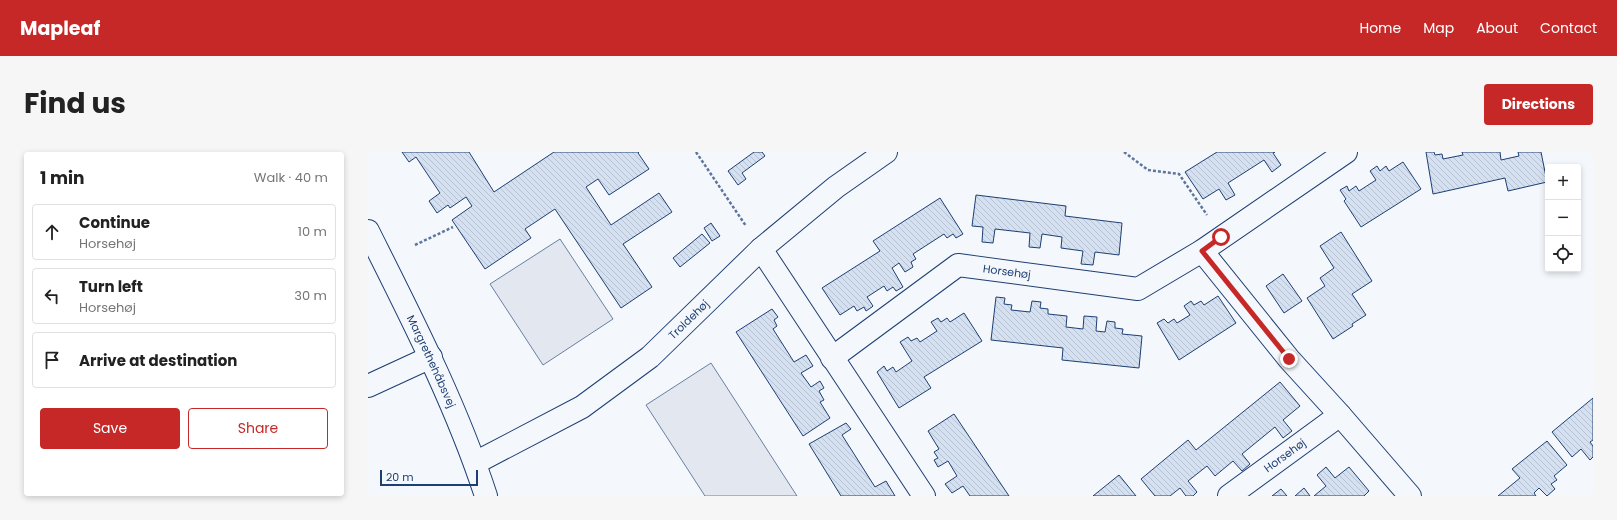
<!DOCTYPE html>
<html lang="en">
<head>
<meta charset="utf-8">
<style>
  :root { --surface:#fff; --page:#f6f6f6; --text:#222; --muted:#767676; --line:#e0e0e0; --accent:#c62828 }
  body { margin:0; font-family:Poppins,sans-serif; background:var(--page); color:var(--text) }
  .controls { position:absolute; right:12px; top:12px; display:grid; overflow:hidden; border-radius:4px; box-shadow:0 2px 6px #0003 }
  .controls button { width:36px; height:36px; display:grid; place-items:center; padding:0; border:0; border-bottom:1px solid var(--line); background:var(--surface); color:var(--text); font:20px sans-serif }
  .scale { position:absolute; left:12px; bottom:10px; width:98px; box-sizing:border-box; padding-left:4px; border:2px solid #1d3f73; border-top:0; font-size:11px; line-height:14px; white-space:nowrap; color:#1d3f73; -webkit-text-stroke:3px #f4f7fb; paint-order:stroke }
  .stop { position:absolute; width:12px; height:12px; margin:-9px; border:3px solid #c62828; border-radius:50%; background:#fff }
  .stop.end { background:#c62828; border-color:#fff; box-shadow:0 1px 4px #0008 }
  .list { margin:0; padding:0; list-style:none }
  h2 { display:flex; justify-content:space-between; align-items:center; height:52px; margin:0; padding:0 16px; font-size:17px }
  h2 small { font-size:13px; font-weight:400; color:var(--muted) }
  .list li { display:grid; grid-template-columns:26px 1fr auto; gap:12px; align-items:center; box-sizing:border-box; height:56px; margin:0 8px 8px; padding:0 8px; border:1px solid var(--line); border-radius:4px }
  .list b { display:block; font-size:15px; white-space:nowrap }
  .list p { margin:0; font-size:13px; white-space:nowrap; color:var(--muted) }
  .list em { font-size:13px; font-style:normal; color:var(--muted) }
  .actions { display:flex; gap:8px; padding:12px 16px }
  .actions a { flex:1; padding:9px 0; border:1px solid var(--accent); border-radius:4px; text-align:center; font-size:14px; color:var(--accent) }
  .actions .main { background:var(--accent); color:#fff }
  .icon { flex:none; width:22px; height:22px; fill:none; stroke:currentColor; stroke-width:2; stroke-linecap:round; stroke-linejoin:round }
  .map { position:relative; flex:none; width:1225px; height:344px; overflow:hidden; border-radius:4px }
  header { display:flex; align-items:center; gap:24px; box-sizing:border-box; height:56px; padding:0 20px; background:var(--accent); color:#fff }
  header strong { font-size:19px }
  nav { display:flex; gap:22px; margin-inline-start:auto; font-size:14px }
  .intro { display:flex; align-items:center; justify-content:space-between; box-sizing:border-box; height:96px; padding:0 24px }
  h1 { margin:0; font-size:28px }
  .button { padding:10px 18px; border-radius:4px; background:var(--accent); color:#fff; font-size:14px; font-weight:700 }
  main { display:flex; gap:24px; padding:0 24px }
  aside { flex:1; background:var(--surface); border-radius:4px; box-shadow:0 2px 6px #0003 }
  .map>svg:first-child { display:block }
  .parking { fill:#e3e8f0; stroke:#687fa3 }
  .building { fill:url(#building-back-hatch); stroke:#1d3f73 }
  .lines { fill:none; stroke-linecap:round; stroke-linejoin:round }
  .street-casing { stroke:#1d3f73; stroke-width:24 }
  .path { stroke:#5e769c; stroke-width:2.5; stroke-dasharray:3 2; stroke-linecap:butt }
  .street { stroke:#f4f7fb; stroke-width:22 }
  .route { stroke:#c62828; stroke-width:5 }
  .labels { text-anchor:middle; stroke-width:3; stroke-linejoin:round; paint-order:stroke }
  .street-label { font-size:11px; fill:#1d3f73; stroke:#f4f7fb }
</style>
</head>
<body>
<header>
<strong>Mapleaf</strong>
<nav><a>Home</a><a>Map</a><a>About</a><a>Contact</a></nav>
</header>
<div class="intro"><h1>Find us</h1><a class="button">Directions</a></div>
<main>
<aside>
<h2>1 min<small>Walk · 40 m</small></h2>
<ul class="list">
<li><svg class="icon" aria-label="ahead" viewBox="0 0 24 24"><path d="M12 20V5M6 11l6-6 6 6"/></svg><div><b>Continue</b><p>Horsehøj</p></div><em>10 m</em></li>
<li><svg class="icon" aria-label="left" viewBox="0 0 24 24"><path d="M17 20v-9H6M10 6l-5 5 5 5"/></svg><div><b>Turn left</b><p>Horsehøj</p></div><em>30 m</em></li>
<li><svg class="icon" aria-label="arrive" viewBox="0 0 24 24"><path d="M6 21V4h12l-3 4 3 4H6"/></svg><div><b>Arrive at destination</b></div></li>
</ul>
<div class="actions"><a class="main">Save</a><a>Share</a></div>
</aside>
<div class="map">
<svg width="1225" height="344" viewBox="0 0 1225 344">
  <defs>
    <pattern id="building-back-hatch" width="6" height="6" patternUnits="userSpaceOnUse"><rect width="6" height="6" fill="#d5e0f0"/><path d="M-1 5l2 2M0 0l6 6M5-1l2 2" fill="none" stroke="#b6c1d1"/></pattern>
  </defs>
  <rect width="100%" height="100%" fill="#f4f7fb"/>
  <path class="parking" d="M192,87L245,167L175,213L122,132Z
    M343,211L429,344H337L278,253Z"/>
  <path class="building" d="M34,0H101L126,40L186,0H271L270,1L281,17L241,43L230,27L218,35L243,73L291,41L304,60L255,92L284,135L253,156L187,57L157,77L163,86L117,117L84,68L104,54L98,45L82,56L80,53L69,61L61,49L72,41L48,5L41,10Z
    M386,0H394L397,4L374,21L378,27L370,33L360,19Z
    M849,0H907L905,1L913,13L904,20L896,8L860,31L867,43L858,48L851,37L835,47L817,20Z
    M1058,0H1066L1067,3L1074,2L1075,7L1095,3L1094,0H1132L1133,8L1151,4L1150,0H1173L1179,30L1140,39L1137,26L1065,42Z
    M1035,10L1053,37L993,75L976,49L978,47L972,38L979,34L981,39L988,34L991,39L1008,28L1002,19L1009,14L1012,19L1018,14L1021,19Z
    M608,43L698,54L697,64L754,71L751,103L727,100L725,113L713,112L715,99L693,96L694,85L674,82L672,96L661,95L662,81L627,77L625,91L614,90L615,75L604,74Z
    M572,46L595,82L588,86L585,82L579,86L576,82L545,102L548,107L543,110L545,115L537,120L531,111L524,116L535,135L528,139L525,135L519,139L516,134L499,145L505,154L504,155L498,159L496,155L489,159L486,154L472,163L454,136L512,99L505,89Z
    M343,71L352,84L344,89L336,76Z
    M973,80L1004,129L984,142L998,163L984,172L985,174L965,187L939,146L957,134L952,126L966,116L952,94Z
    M334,82L342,91L312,115L305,106Z
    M915,122L934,149L916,161L898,134Z
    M850,144L868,171L811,208L789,171L796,167L800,171L806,167L809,171L822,163L816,154L823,149L826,153L833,149L836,153Z
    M628,145L637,146L636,152L644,153L643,158L662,160L664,149L673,150L672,156L680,157V162L699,164L698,175L715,177L716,164L729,165L728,179L737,180L739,169L747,170V176L755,177L754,182L774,184L771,216L694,208L695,196L623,188Z
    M404,157L410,165L406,168L409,174L405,177L426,210L438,203L445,214L433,221L443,235L452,229L456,236L451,239L456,248L452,250L462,266L435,284L368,180Z
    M596,161L614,189L556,225L563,236L531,256L509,220L516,214L519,219L525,215L528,220L544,209L532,190L540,185L543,189L549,186L552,190L569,179L563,170L570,166L573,170L579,166L582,170Z
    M912,230L932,254L915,268L924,279L915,286L907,275L874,302L882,312L874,319L865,309L847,324L839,314L820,329L829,340L825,344H818L812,336L802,344H787L773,327L820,288L828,298Z
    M1225,246V288L1222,290L1225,294V305L1222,308L1213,297L1204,305L1184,280Z
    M586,262L641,344H602L595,334L584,341L577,332L589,324L580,309L570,315L566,308L570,306L566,300L571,297L560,279Z
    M478,271L483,277L474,283L507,335L518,329L527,344H473L441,292Z
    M1179,289L1199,313L1186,324L1189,328L1183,332L1187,337L1179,344L1171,336L1166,341L1168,344H1130L1152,326L1144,317Z
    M958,315L967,326L981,315L1001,339L996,344H946L958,334L949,323Z
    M751,323L768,344H725Z
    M936,336L942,344H927Z
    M913,337L919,344H904Z"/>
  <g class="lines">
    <defs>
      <g id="street">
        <path id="s1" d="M0,79C43,165 88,252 118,344"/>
        <path d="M393,97L556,344"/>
        <path d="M834,99L921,207L972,263L1042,344"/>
        <path id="s2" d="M464,206L590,113L770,137L834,99L978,0"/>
        <path d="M0,234L63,205"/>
        <path id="s3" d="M107,311L214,255L282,205L393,97L468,35L518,0"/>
        <path id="s4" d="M861,344L972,263"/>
      </g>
    </defs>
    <use href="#street" class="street-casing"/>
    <path class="path" d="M328,0L378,74
      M756,0L780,18L811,22L839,63
      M47,93L85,75"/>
    <use href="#street" class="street"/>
  </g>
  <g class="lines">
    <path class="route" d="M853,85L834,99L921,207"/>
  </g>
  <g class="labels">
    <g class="street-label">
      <text dy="4" stroke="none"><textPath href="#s2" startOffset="206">Horsehøj</textPath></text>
      <text dy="4" stroke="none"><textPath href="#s3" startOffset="259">Troldehøj</textPath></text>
      <text dy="4" stroke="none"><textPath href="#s1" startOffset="145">Margrethehåbsvej</textPath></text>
      <text dy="4" stroke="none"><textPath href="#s4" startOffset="69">Horsehøj</textPath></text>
    </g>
  </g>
</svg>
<div class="controls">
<button>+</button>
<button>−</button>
<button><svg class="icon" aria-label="locate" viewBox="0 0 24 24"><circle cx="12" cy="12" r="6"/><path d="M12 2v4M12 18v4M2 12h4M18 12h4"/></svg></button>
</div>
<div class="scale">20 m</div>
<div class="stop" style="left:853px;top:85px"></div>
<div class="stop end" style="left:921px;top:207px"></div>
</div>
</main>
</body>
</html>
